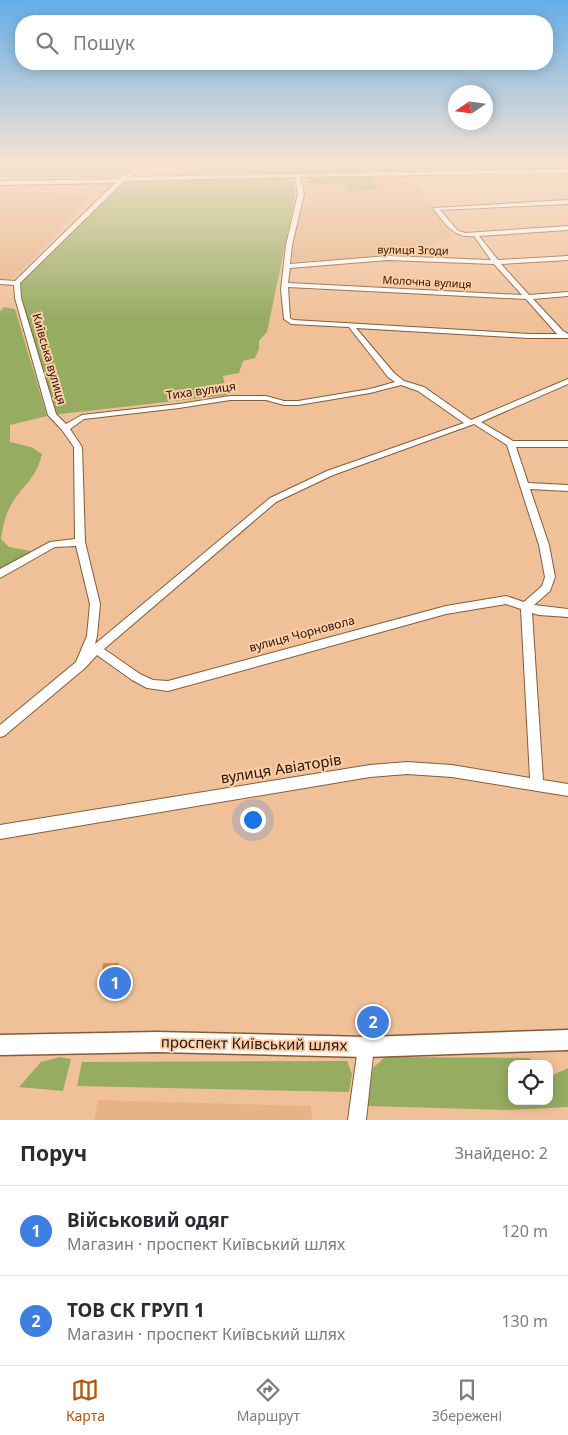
<!DOCTYPE html>
<html lang="uk">
<head>
<meta charset="utf-8">
<style>
  :root { --surface:#fff; --page:#f7f7f7; --text:#2b2b33; --muted:#7c7c81; --line:#e1e1e2; --accent:#b45309 }
  body { margin:0; font-family:"Noto Sans",sans-serif; background:var(--page); color:var(--text) }
  .controls { position:absolute; right:15px; bottom:15px; display:grid; overflow:hidden; border-radius:10px; box-shadow:0 2px 12px #0003 }
  .controls button { width:45px; height:45px; display:grid; place-items:center; padding:0; border:0; border-bottom:1px solid var(--line); background:var(--surface); color:var(--text); font:25px sans-serif }
  .compass { position:absolute; left:448px; top:85px; width:45px; height:45px; border-radius:50%; background:var(--surface); box-shadow:0 2px 12px #0003; rotate:257deg }
  .you { position:absolute; left:252px; top:819px; width:18px; height:18px; margin:-12px; border:4px solid #fff; border-radius:50%; background:#1a73e8; box-shadow:0 0 0 8px #1a73e833 }
  .badge { display:grid; place-items:center; width:32px; height:32px; border-radius:50%; background:var(--accent); color:#fff; font-size:16px; font-weight:700 }
  .pin { position:absolute; translate:-50% -50%; border:2px solid #fff; box-shadow:0 1px 5px #0006 }
  .list { margin:0; padding:0; list-style:none }
  h2 { display:flex; justify-content:space-between; align-items:center; height:65px; margin:0; padding:0 20px; font-size:21px }
  h2 small { font-size:16px; font-weight:400; color:var(--muted) }
  .list li { display:grid; grid-template-columns:32px 1fr auto; gap:15px; align-items:center; box-sizing:border-box; height:90px; padding:0 20px; border-top:1px solid var(--line) }
  .list b { display:block; font-size:19px; white-space:nowrap }
  .list p { margin:0; font-size:16px; white-space:nowrap; color:var(--muted) }
  .list em { font-size:16px; font-style:normal; color:var(--muted) }
  .icon { flex:none; width:28px; height:28px; fill:none; stroke:currentColor; stroke-width:2; stroke-linecap:round; stroke-linejoin:round }
  .map { position:relative; flex:none; width:568px; height:1120px; overflow:hidden }
  .search { position:absolute; background:var(--surface); box-shadow:0 2px 12px #0003; left:15px; right:15px; top:15px; height:55px; display:flex; align-items:center; gap:12px; box-sizing:border-box; padding:0 18px; border-radius:20px; color:var(--muted); font-size:19px }
  .sheet { height:245px; background:var(--surface) }
  nav { display:flex; justify-content:space-around; align-items:center; box-sizing:border-box; height:70px; border-top:1px solid var(--line); background:var(--surface); font-size:14px; color:var(--muted) }
  nav a { display:grid; justify-items:center; gap:2px }
  nav .on { color:var(--accent) }
  .map>svg:first-child { display:block }
  .built { fill:#e7b386 }
  .green { fill:#96ac61 }
  .building { fill:#dc8c3d }
  .lines { fill:none; stroke-linecap:round; stroke-linejoin:round }
  .minor-casing { stroke:#855c37; stroke-width:2 }
  .major-casing { stroke:#855c37; stroke-width:3 }
  .minor { fill:#fff; fill-rule:evenodd }
  .major { fill:#fff; fill-rule:evenodd }
  .labels { text-anchor:middle; stroke-width:4; stroke-linejoin:round; paint-order:stroke }
  .far-street-label { font-size:11px; fill:#271607; stroke:#fdcea6 }
  .street-label { font-size:12px; fill:#271607; stroke:#fdcea6 }
  .near-street-label { font-size:15px; fill:#271607; stroke:#fdcea6 }
</style>
</head>
<body>
<div class="map">
<svg width="568" height="1120" viewBox="0 0 568 1120">
  <rect width="100%" height="100%" fill="#f0c199"/>
  <path class="built" d="M410,174L453,236L407,254L291,262L300,205L309,203L311,193L307,192L308,178Z
    M0,192L44,193L91,195L78,212L11,281L0,280Z
    M98,1100L311,1106L312,1120H94Z"/>
  <path class="green" d="M10,164H133L116,176L109,177H0V171Z
    M211,164H568V170L181,177L178,174Z
    M370,176L378,190L347,191L344,184L309,183L310,179Z
    M249,178C259,178 285,176 292,182C295,186 295,193 295,198L267,332L259,341V349L255,358L243,361L239,373L223,376L227,395L52,415L17,283L127,180Z
    M4,307L15,309L47,416L10,425V442L31,447L42,454C36,480 23,484 11,505C5,515 3,527 1,539L9,547L31,551L0,570V311Z
    M60,1057L71,1059L63,1091L19,1087L41,1062Z
    M385,1057L529,1058L537,1064H512V1101H549V1072L553,1075L568,1068V1107L506,1110L367,1106L373,1068Z
    M347,1061L352,1074L349,1092L77,1086L82,1062Z"/>
  <path class="building" d="M103,963H119L118,973H130L128,993H99Z"/>
  <g class="lines">
    <defs>
      <path id="minor" d="M1,164H6L0,169V165Z
        M143,164H148L129,177L568,169V173L300,177L304,194L292,245L290,264L388,256L491,260L474,236C453,238 447,225 434,210V208L568,200V204L440,210L458,231L466,233L568,226V230L479,236L498,260L568,256V260L501,264L529,295L568,292V296L533,299L563,331L568,334V338H529L356,328L394,373L404,381L424,387L471,420L568,379V384L481,422L513,441H568V447H516L528,483L568,485V491L530,489L549,545L555,577L550,591L534,605L568,609V617L539,615L532,613L543,780L568,784V796L452,777L407,774L370,777L0,839V825L370,765L407,762L452,765L530,778L521,609L506,604L446,614L168,691L147,688L132,680L97,655L85,668L4,736L0,737V725L76,662L87,636L90,604L76,546L55,547L0,578V569L50,542L75,539L74,447L62,430L48,415L15,298L14,285L0,284V280L15,281L115,183L0,185V181L119,179ZM295,177L298,194L286,245L281,290L284,319L291,324L349,327L388,377L395,382L370,389L298,401H284L266,396H230L179,404L82,415L66,424L56,414L21,298L20,283L124,181ZM388,260L494,264L522,295L288,283L290,268ZM288,287L526,299L557,334H529L293,320L290,318ZM401,385L418,391L464,423L327,471L270,498L95,644L97,636L100,604L85,542L82,447L70,429L84,419L179,408L230,400H266L284,405H298L370,393ZM474,424L507,445L539,545L545,577L542,586L524,602L506,596L446,606L168,681L153,680L140,674L104,649L276,502L333,475Z
        M366,1039L372,1041L374,1047L366,1120H348L358,1047L360,1041Z"/>
      <path id="major" d="M568,1030V1050L366,1057L157,1052L0,1055V1035L157,1032L366,1037Z"/>
    </defs>
    <use href="#minor" class="minor-casing"/>
    <use href="#major" class="major-casing"/>
    <use href="#minor" class="minor"/>
    <use href="#major" class="major"/>
  </g>
  <linearGradient id="sky" x2="0" y2="1"><stop stop-color="#65aee8"/><stop offset="0.51" stop-color="#f8e3d1"/><stop offset="1" stop-color="#f8e3d1" stop-opacity="0"/></linearGradient>
  <rect width="568" height="320" fill="url(#sky)"/>
  <g class="labels">
    <g class="far-street-label">
      <text transform="translate(413 250) rotate(1)" y="4">вулиця Згоди</text>
      <text transform="translate(427 282) rotate(3)" y="4">Молочна вулиця</text>
    </g>
    <g class="street-label">
      <text transform="translate(49 359) rotate(74)" y="4">Київська вулиця</text>
      <text transform="translate(201 391) rotate(-8)" y="4">Тиха вулиця</text>
      <text transform="translate(302 634) rotate(-15)" y="4">вулиця Чорновола</text>
    </g>
    <g class="near-street-label">
      <text transform="translate(281 769) rotate(-9)" y="5">вулиця Авіаторів</text>
      <text transform="translate(254 1044) rotate(1)" y="5">проспект Київський шлях</text>
    </g>
  </g>
</svg>
<div class="controls">
<button><svg class="icon" aria-label="locate" viewBox="0 0 24 24"><circle cx="12" cy="12" r="6"/><path d="M12 2v4M12 18v4M2 12h4M18 12h4"/></svg></button>
</div>
<svg class="compass" viewBox="-18 -18 36 36"><path d="M0-13l5 13h-10z" fill="#e53935"/><path d="M0 13l5-13h-10z" fill="#7c7c81"/></svg>
<div class="you"></div>
<div class="pin badge" style="left:115px;top:983px;background:#3f7fe0">1</div>
<div class="pin badge" style="left:373px;top:1022px;background:#3f7fe0">2</div>
<div class="search"><svg class="icon" aria-label="search" viewBox="0 0 24 24"><circle cx="10" cy="10" r="6"/><path d="M15 15l6 6"/></svg>Пошук</div>
</div>
<section class="sheet">
<h2>Поруч<small>Знайдено: 2</small></h2>
<ul class="list">
<li><span class="badge" style="background:#3f7fe0">1</span><div><b>Військовий одяг</b><p>Магазин · проспект Київський шлях</p></div><em>120 m</em></li>
<li><span class="badge" style="background:#3f7fe0">2</span><div><b>ТОВ СК ГРУП 1</b><p>Магазин · проспект Київський шлях</p></div><em>130 m</em></li>
</ul>
</section>
<nav>
<a class="on"><svg class="icon" aria-label="map" viewBox="0 0 24 24"><path d="M3 6l6-2 6 2 6-2v14l-6 2-6-2-6 2zM9 4v14M15 6v14"/></svg>Карта</a>
<a><svg class="icon" aria-label="directions" viewBox="0 0 24 24"><path d="M12 3l9 9-9 9-9-9zM9 14v-3h6M13 9l2 2-2 2"/></svg>Маршрут</a>
<a><svg class="icon" aria-label="saved" viewBox="0 0 24 24"><path d="M7 4h10v16l-5-4-5 4z"/></svg>Збережені</a>
</nav>
</body>
</html>
